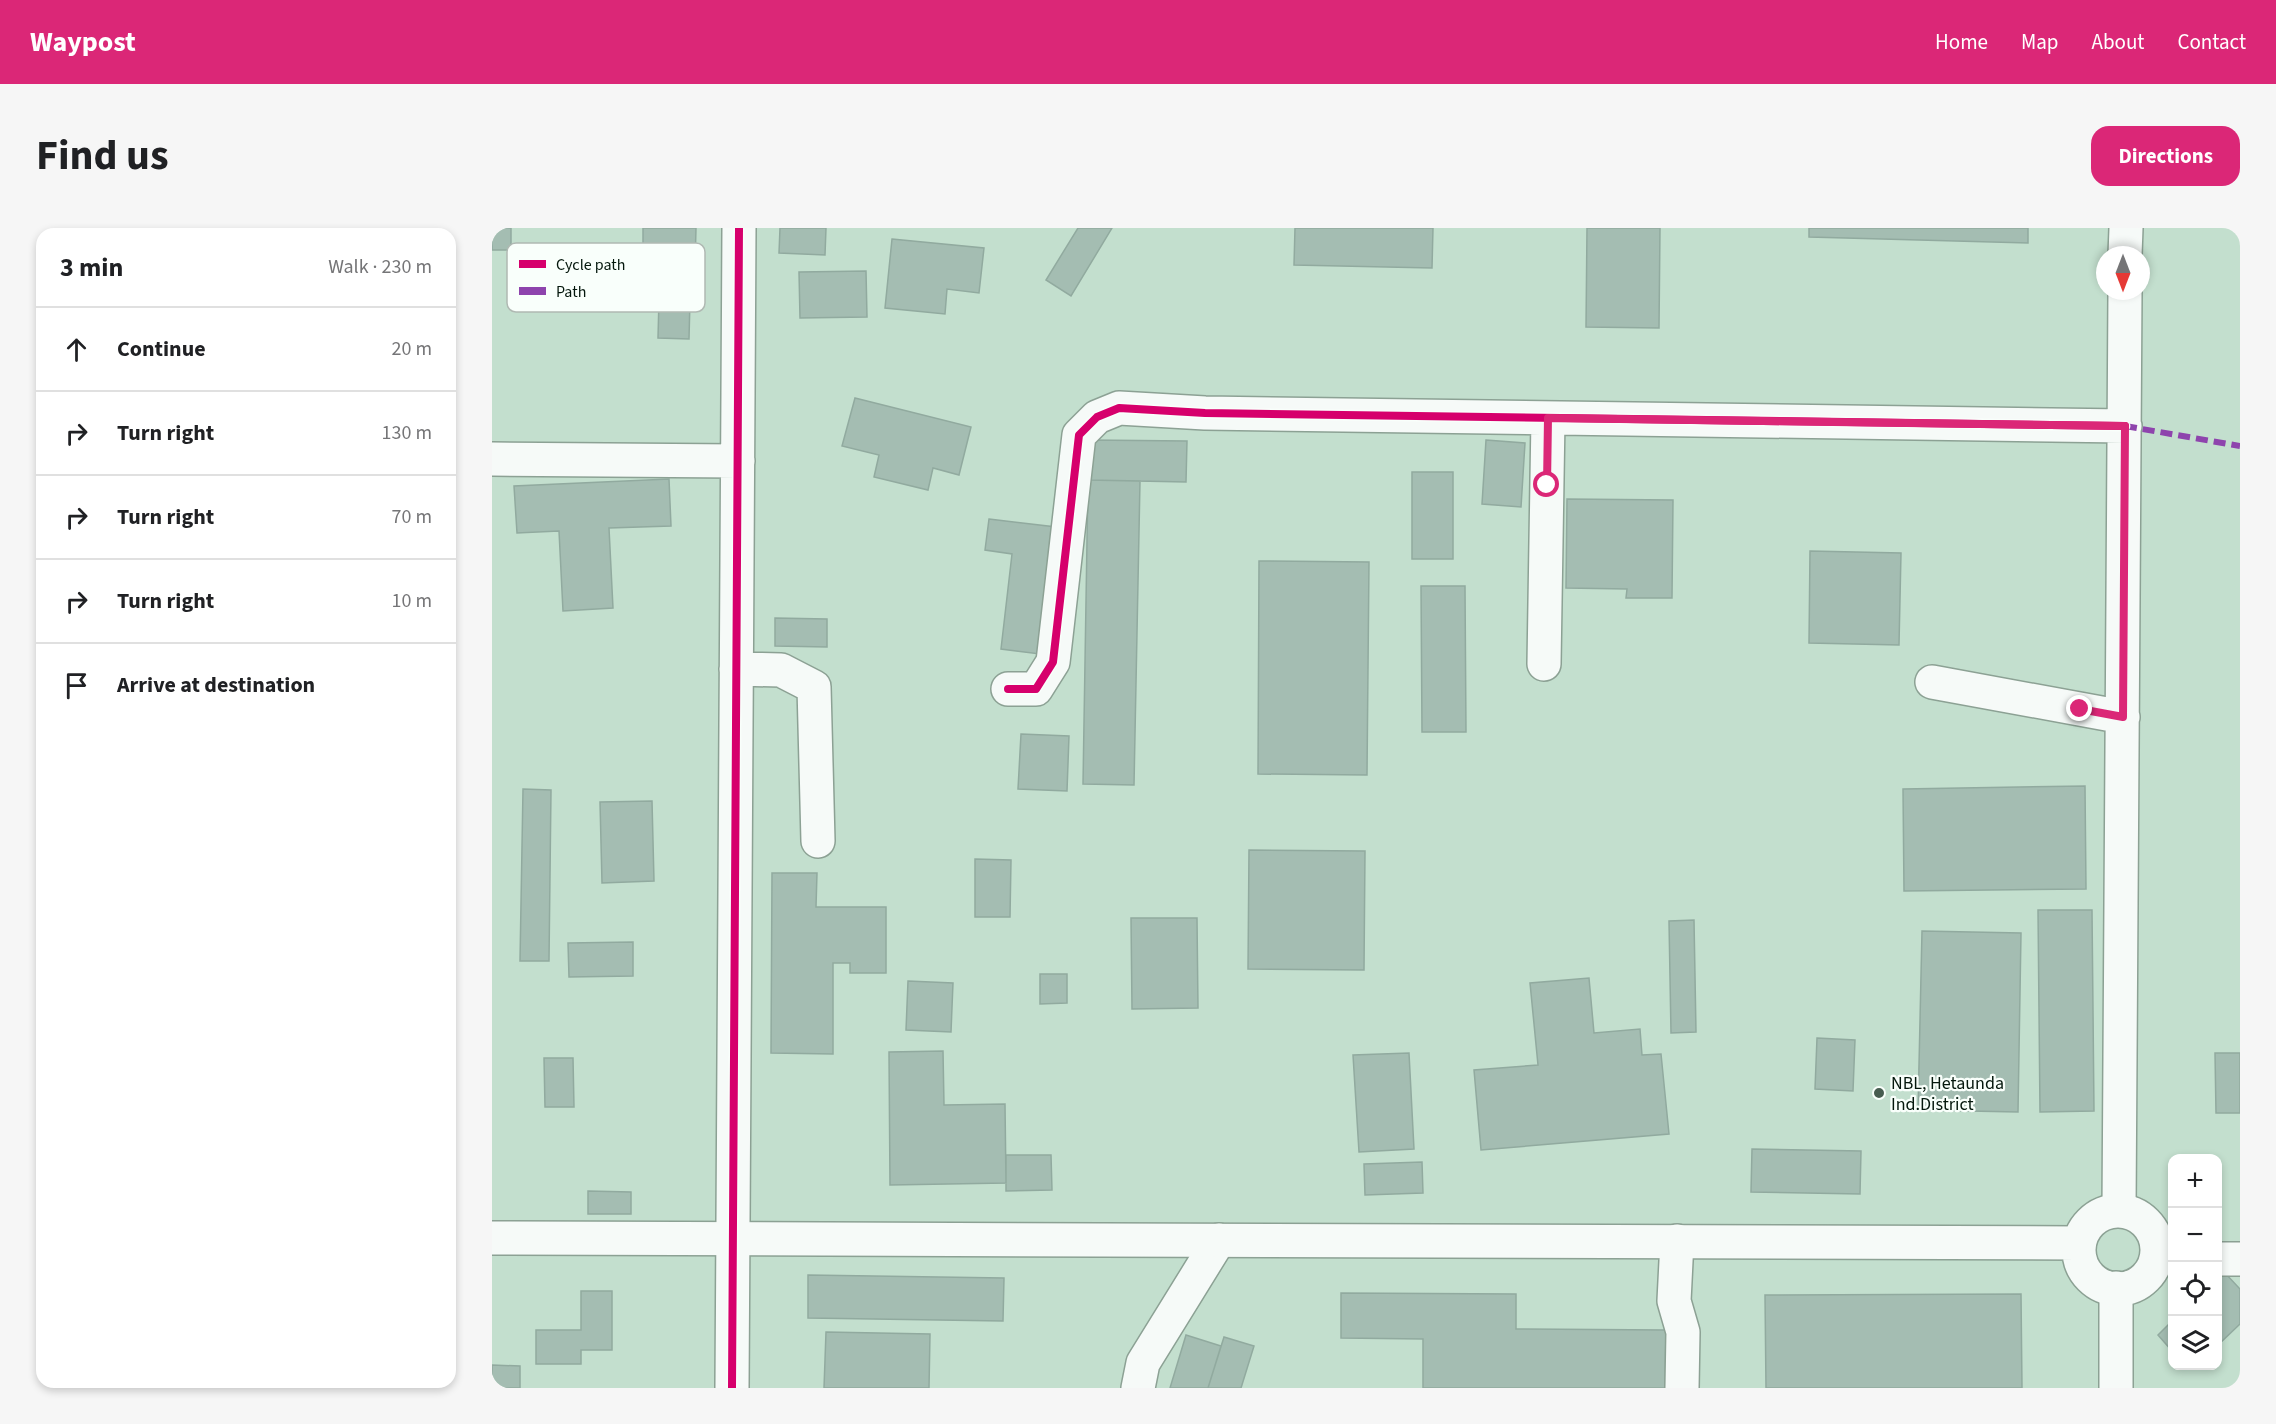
<!DOCTYPE html>
<html lang="en">
<head>
<meta charset="utf-8">
<style>
  :root { --surface:#fff; --page:#f6f6f6; --text:#202124; --muted:#757577; --line:#e0e0e0; --accent:#db2777 }
  body { margin:0; font-family:"Source Sans 3",sans-serif; background:var(--page); color:var(--text) }
  .controls { position:absolute; right:18px; bottom:18px; display:grid; overflow:hidden; border-radius:12px; box-shadow:0 3px 9px #0003 }
  .controls button { width:54px; height:54px; display:grid; place-items:center; padding:0; border:0; border-bottom:2px solid var(--line); background:var(--surface); color:var(--text); font:30px sans-serif }
  .compass { position:absolute; left:1604px; top:18px; width:54px; height:54px; border-radius:50%; background:var(--surface); box-shadow:0 3px 9px #0003; rotate:180deg }
  .stop { position:absolute; width:18px; height:18px; margin:-14px; border:4px solid #db2777; border-radius:50%; background:#fff }
  .stop.end { background:#db2777; border-color:#fff; box-shadow:0 2px 6px #0008 }
  .list { margin:0; padding:0; list-style:none }
  h2 { display:flex; justify-content:space-between; align-items:center; height:78px; margin:0; padding:0 24px; font-size:26px }
  h2 small { font-size:20px; font-weight:400; color:var(--muted) }
  .list li { display:grid; grid-template-columns:39px 1fr auto; gap:18px; align-items:center; box-sizing:border-box; height:84px; padding:0 24px; border-top:2px solid var(--line) }
  .list b { display:block; font-size:22px; white-space:nowrap }
  .list em { font-size:20px; font-style:normal; color:var(--muted) }
  .icon { flex:none; width:33px; height:33px; fill:none; stroke:currentColor; stroke-width:2; stroke-linecap:round; stroke-linejoin:round }
  .map { position:relative; flex:none; width:1748px; height:1160px; overflow:hidden; border-radius:18px }
  header { display:flex; align-items:center; gap:36px; box-sizing:border-box; height:84px; padding:0 30px; background:var(--accent); color:#fff }
  header strong { font-size:28px }
  nav { display:flex; gap:33px; margin-inline-start:auto; font-size:21px }
  .intro { display:flex; align-items:center; justify-content:space-between; box-sizing:border-box; height:144px; padding:0 36px }
  h1 { margin:0; font-size:42px }
  .button { padding:15px 27px; border-radius:18px; background:var(--accent); color:#fff; font-size:21px; font-weight:700 }
  main { display:flex; gap:36px; padding:0 36px }
  aside { flex:1; background:var(--surface); border-radius:18px; box-shadow:0 3px 9px #0003 }
  .map>svg:first-child { display:block }
  .building { fill:#a4bdb2; stroke:#91aa9f; stroke-width:1.5 }
  .lines { fill:none; stroke-linecap:round; stroke-linejoin:round }
  .minor-casing { stroke:#8ca194; stroke-width:36 }
  .highway-casing { stroke:#8ca194; stroke-width:36 }
  .minor { stroke:#f6faf8; stroke-width:33 }
  .highway { stroke:#f6faf8; stroke-width:33 }
  .quiet { stroke:#8e44ad; stroke-width:6; stroke-dasharray:12 6; stroke-linecap:butt }
  .cycleway-casing { stroke:#f9fffb; stroke-width:11 }
  .cycleway { stroke:#d6006c; stroke-width:8 }
  .route { stroke:#db2777; stroke-width:8 }
  .poi-dot { fill:#475d50; stroke:#f9fffb; stroke-width:2 }
  .labels { text-anchor:middle; stroke-width:4.5; stroke-linejoin:round; paint-order:stroke }
  .poi-label { font-size:18px; fill:#04170c; stroke:#f9fffb; text-anchor:start }
  .key { fill:#f9fffb; stroke:#b0b9b3; stroke-width:1.5 }
  .key-label { font-size:16px; fill:#04170c }
</style>
</head>
<body>
<header>
<strong>Waypost</strong>
<nav><a>Home</a><a>Map</a><a>About</a><a>Contact</a></nav>
</header>
<div class="intro"><h1>Find us</h1><a class="button">Directions</a></div>
<main>
<aside>
<h2>3 min<small>Walk · 230 m</small></h2>
<ul class="list">
<li><svg class="icon" aria-label="ahead" viewBox="0 0 24 24"><path d="M12 20V5M6 11l6-6 6 6"/></svg><div><b>Continue</b></div><em>20 m</em></li>
<li><svg class="icon" aria-label="right" viewBox="0 0 24 24"><path d="M7 20v-9h11M14 6l5 5-5 5"/></svg><div><b>Turn right</b></div><em>130 m</em></li>
<li><svg class="icon" aria-label="right" viewBox="0 0 24 24"><path d="M7 20v-9h11M14 6l5 5-5 5"/></svg><div><b>Turn right</b></div><em>70 m</em></li>
<li><svg class="icon" aria-label="right" viewBox="0 0 24 24"><path d="M7 20v-9h11M14 6l5 5-5 5"/></svg><div><b>Turn right</b></div><em>10 m</em></li>
<li><svg class="icon" aria-label="arrive" viewBox="0 0 24 24"><path d="M6 21V4h12l-3 4 3 4H6"/></svg><div><b>Arrive at destination</b></div></li>
</ul>
</aside>
<div class="map">
<svg width="1748" height="1160" viewBox="0 0 1748 1160">
  <rect width="100%" height="100%" fill="#c3dfce"/>
  <path class="building" d="M0,0H19V22H0Z
    M151,0H204L203,39L151,38Z
    M288,0H334L333,27L287,25Z
    M586,0H620L579,68L554,52Z
    M803,0H941L940,40L802,37Z
    M1095,0H1168L1167,100L1094,99Z
    M1317,0H1536V15L1317,9Z
    M400,11L492,20L487,65L455,61L453,86L393,80Z
    M374,43L375,89L308,90L307,44Z
    M167,71L198,72L197,111L166,110Z
    M363,170L479,199L467,247L441,240L436,262L382,249L387,227L350,218Z
    M597,212L695,213L694,254L596,252Z
    M994,212L1033,215L1029,279L990,276Z
    M920,244H961V331H920Z
    M177,251L179,298L117,300L121,380L71,383L67,303L25,305L22,258Z
    M596,252L648,253L642,557L591,556Z
    M1075,271L1181,272L1180,370H1134L1135,361L1074,360Z
    M497,291L564,299L548,426L509,421L520,326L493,322Z
    M1318,323L1409,325L1407,417L1317,415Z
    M767,333L877,334L875,547L766,546Z
    M929,358H973L974,504H930Z
    M283,390L335,391V419L283,418Z
    M529,506L577,508L575,563L526,561Z
    M1593,558L1594,661L1412,663L1411,561Z
    M31,561L59,562L57,733H28Z
    M160,573L162,653L110,655L108,574Z
    M757,622L873,623L872,742L756,741Z
    M483,631L519,632L518,689H483Z
    M280,645H325L324,679H394V745H358V735H341V826L279,825Z
    M1546,682H1600L1602,883L1548,884Z
    M639,690H705L706,780L640,781Z
    M1202,692L1204,804L1179,805L1177,693Z
    M1430,703L1529,705L1526,884L1426,882Z
    M141,714V748L77,749L76,715Z
    M548,746H575V775L548,776Z
    M1097,750L1102,805L1148,801L1150,827L1169,826L1177,906L989,922L982,842L1046,837L1038,755Z
    M416,753L461,755L459,804L414,802Z
    M1325,810L1363,812L1361,863L1323,861Z
    M451,823L452,877L513,876L514,955L398,957L397,824Z
    M917,825L922,921L867,924L861,827Z
    M1723,825H1748V885H1724Z
    M52,830H81L82,879H53Z
    M1260,921L1369,923L1368,966L1259,964Z
    M514,927H559L560,962L514,963Z
    M930,934L931,965L873,967L872,936Z
    M96,963L139,964V986H96Z
    M1733,1045L1748,1061V1096L1726,1117V1052Z
    M316,1047L512,1050L511,1093L316,1090Z
    M89,1063H120V1122H89V1136H44V1102H89Z
    M849,1065L1024,1066V1101L1174,1102L1173,1160H931V1111L849,1110Z
    M1529,1066L1530,1160H1274L1273,1067Z
    M1680,1093V1123L1666,1107Z
    M334,1104L438,1106L437,1160H332Z
    M694,1107L729,1118L716,1160H678Z
    M732,1109L762,1118L749,1160H716Z
    M0,1137L28,1138V1160H0Z"/>
  <g class="lines">
    <defs>
      <path id="minor" d="M1633,27L1634,0
        M0,231L246,233
        M1052,436L1056,190
        M244,441L289,442L322,459L326,613
        M1440,454L1631,489
        M516,461H544L561,434L587,207L605,189L627,180L713,185L1633,198
        M1627,982L1633,63
        M1185,1013L1182,1073L1191,1104L1190,1160
        M1624,1060V1160
        M240,1160L247,0
        M646,1160L651,1135L727,1012"/>
      <path id="highway" d="M1587 1022a39 39 0 1 1 78 0a39 39 0 1 1-78 0Z
        M0,1010L1586,1015
        M1726,1031H1748"/>
    </defs>
    <use href="#minor" class="minor-casing"/>
    <use href="#highway" class="highway-casing"/>
    <use href="#minor" class="minor"/>
    <use href="#highway" class="highway"/>
    <path class="quiet" d="M1633,198L1748,218"/>
    <defs>
      <path id="cycleway" d="M516,461H544L561,434L587,207L605,189L627,180L713,185L1633,198
        M240,1160L247,0"/>
    </defs>
    <use href="#cycleway" class="cycleway-casing"/>
    <use href="#cycleway" class="cycleway"/>
  </g>
  <g class="lines">
    <path class="route" d="M1055,257L1056,190L1633,198L1631,489L1588,481"/>
  </g>
  <circle class="poi-dot" cx="1387" cy="865" r="6"/>
  <g class="labels">
    <g class="poi-label">
      <text x="1399" y="861">NBL, Hetaunda<tspan x="1399" dy="21">Ind.District</tspan></text>
    </g>
  </g>
  <rect x="15" y="15" width="198" height="69" rx="9" class="key"/>
  <rect x="27" y="32" width="27" height="8" fill="#d6006c"/>
  <rect x="27" y="59" width="27" height="8" fill="#8e44ad"/>
  <g class="key-label">
    <text x="64" y="42">Cycle path</text>
    <text x="64" y="69">Path</text>
  </g>
</svg>
<div class="controls">
<button>+</button>
<button>−</button>
<button><svg class="icon" aria-label="locate" viewBox="0 0 24 24"><circle cx="12" cy="12" r="6"/><path d="M12 2v4M12 18v4M2 12h4M18 12h4"/></svg></button>
<button><svg class="icon" aria-label="layers" viewBox="0 0 24 24"><path d="M12 4l9 5-9 5-9-5zM3 14l9 5 9-5"/></svg></button>
</div>
<svg class="compass" viewBox="-18 -18 36 36"><path d="M0-13l5 13h-10z" fill="#e53935"/><path d="M0 13l5-13h-10z" fill="#757577"/></svg>
<div class="stop" style="left:1055px;top:257px"></div>
<div class="stop end" style="left:1588px;top:481px"></div>
</div>
</main>
</body>
</html>
